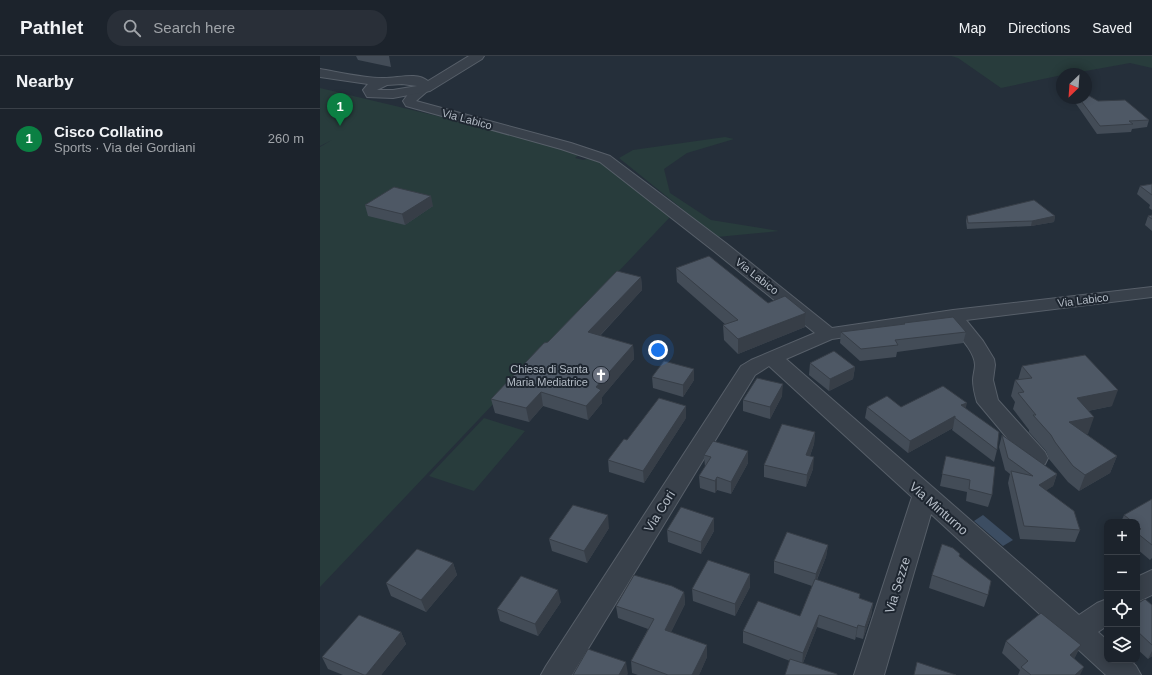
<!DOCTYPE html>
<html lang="en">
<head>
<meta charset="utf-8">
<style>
  :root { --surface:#1c232c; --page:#292f38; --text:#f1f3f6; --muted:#a0a4a9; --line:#3a4048; --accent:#0b8043 }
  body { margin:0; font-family:Arial,sans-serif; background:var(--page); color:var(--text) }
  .controls { position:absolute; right:12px; bottom:12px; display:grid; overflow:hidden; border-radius:8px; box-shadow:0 2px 10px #0003 }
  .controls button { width:36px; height:36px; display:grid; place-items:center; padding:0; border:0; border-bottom:1px solid var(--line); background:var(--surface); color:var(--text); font:20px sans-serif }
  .compass { position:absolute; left:736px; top:12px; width:36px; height:36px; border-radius:50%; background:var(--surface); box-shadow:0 2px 10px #0003; rotate:205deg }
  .you { position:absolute; left:338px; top:294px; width:14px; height:14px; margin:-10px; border:3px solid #fff; border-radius:50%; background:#1a73e8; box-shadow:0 0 0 6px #1a73e833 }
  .badge { display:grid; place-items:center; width:26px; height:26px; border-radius:50%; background:var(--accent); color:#fff; font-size:13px; font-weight:700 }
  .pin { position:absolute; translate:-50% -33px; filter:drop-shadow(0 1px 2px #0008) }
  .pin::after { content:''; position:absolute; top:21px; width:14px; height:12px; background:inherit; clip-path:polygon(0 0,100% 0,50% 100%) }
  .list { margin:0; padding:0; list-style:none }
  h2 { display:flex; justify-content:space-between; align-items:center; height:52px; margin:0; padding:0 16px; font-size:17px }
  h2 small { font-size:13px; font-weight:400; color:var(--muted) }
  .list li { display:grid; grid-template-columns:26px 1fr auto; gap:12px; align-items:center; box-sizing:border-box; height:60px; padding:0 16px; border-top:1px solid var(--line) }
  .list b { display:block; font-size:15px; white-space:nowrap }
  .list p { margin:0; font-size:13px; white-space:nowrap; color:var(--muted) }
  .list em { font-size:13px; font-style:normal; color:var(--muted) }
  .icon { flex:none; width:22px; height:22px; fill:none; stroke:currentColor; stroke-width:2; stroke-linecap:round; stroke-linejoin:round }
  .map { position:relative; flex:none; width:832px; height:619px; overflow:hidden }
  header { display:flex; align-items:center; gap:24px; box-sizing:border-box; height:56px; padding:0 20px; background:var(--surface); border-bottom:1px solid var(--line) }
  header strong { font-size:19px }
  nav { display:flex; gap:22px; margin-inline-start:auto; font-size:14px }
  .search { width:280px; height:36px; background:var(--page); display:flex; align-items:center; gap:10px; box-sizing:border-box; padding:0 14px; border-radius:16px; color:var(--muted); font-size:15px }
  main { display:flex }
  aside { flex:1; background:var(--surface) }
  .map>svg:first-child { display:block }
  .green { fill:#283c3c }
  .water { fill:#3c4d62 }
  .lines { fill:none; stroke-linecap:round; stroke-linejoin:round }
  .minor-casing { stroke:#575f69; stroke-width:2 }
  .tertiary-casing { stroke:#575f69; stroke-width:2 }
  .minor { fill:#39414b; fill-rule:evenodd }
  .tertiary { fill:#39414b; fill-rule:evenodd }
  .wall { fill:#434c57 }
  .shaded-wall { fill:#373e47 }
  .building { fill:#4e5865; stroke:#373e47 }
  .labels { text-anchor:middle; stroke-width:4; stroke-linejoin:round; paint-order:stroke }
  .street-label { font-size:11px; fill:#b4bcc6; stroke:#1e2630 }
  .poi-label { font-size:11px; fill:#b4bcc6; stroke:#1e2630; text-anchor:end }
  .near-street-label { font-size:13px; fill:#b4bcc6; stroke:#1e2630 }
</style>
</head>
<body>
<header>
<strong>Pathlet</strong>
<div class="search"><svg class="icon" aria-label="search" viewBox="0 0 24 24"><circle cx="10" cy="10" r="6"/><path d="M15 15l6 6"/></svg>Search here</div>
<nav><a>Map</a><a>Directions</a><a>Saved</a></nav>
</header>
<main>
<aside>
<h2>Nearby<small></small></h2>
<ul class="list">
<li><span class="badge">1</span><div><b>Cisco Collatino</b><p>Sports · Via dei Gordiani</p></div><em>260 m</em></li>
</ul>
</aside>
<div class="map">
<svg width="832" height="619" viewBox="0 0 832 619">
  <rect width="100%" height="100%" fill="#252f3a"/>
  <path class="green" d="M631,0H832V12L810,7L749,18H742V19L681,32L638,2Z
    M0,32L180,75L260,98L255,102L263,104L271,102L284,107L351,160L0,531V91L12,84L0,90Z
    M405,81L414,83L367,97L344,113L350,137L391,164L459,175L397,181L299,102L313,94Z
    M164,362L205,375L154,435L109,420Z"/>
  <path class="water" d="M663,459L693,484L683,490L654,465Z"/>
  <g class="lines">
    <defs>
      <path id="minor" d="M105,28L109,29L111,32L96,45L251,87L290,100L407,188L512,272L633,254L832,231V241L646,264L663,285L674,303L675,309L673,324L678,344L725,396L728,402L725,408L717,410L709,408L657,346C655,339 653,332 653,324C653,319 655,314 655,309C655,295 636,277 628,266L512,283L466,303L759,559L777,547L787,543V570L778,576L787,584V604H810L816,610L821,619H786L611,458L564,619H534L592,441L449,310L435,319L252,619H221L226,610L421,310L431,304L495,277L395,196L280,106L241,93L86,50L83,45L89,37Z
        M832,514V539L817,546V521Z"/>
      <path id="tertiary" d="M149,0H164L162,3L110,35L73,42L47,41L43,34L48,28L0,21V13C18,16 44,22 62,22C76,23 96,15 108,25ZM82,28L97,30L73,34H57L67,29Z"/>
    </defs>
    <use href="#minor" class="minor-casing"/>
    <use href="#tertiary" class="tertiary-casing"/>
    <use href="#minor" class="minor"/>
    <use href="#tertiary" class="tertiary"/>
  </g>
  <path class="wall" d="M36,0H69L71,11L38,4Z
    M752,42H766L778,45L829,64L827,71L812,73L811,76L777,78Z
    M832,128V154L829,152L830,149L817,138L820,130Z
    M45,149L113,150L85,169L48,160Z
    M832,159V175L825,169L828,160Z
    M647,160H735L734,166L711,170L647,173L646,165Z
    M356,212L448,247L486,257L485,271L418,298L404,284L403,269H406L357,226Z
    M321,221L322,234L280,280L313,289L314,303L282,341V347L268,364L223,350L209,366L175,357L171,343L228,286Z
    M584,267L646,276L643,287L577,296L576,301L540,305L520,287L521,276L584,268Z
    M490,307L535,311L533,323L509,335L489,319Z
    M702,310L792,350L768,355V378H766L797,400L790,417L759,435L748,426L729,403L726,395L709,376V374L693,353L695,346L691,340L695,324H698Z
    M374,313V324L363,341L333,332L332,321Z
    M462,340L450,363L423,355V344Z
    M547,351L645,352L677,394L674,406L632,374L633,372L588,397L545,362Z
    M366,362L324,427L289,416L288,404Z
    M495,376L494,388L490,400L493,413L486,431L444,421V409Z
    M682,379L737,418L733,430L726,434L760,474L755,486L700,483L688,427L690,418L685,414L679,391Z
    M384,399L428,407L411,438L397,434L395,437L380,432L379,420L385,411Z
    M626,400L672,439L668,451L646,445L647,436L620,430Z
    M832,443V502L830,504L817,493V466H801L804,459Z
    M394,462V475L381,498L348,486L347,474Z
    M289,472L267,507L232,495L229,483Z
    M508,489L506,501L497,524L540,538L539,543L553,547L551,560L543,583L536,581L535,584L497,571L483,607L470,605L423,587V575L480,560L492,530L454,517V505Z
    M639,500L668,539L664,551L609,532L612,519Z
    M133,507L137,519L106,556L71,540L66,527Z
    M430,518V531L415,560L373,545L372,533Z
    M364,536L365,548L351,576L387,601L379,619H318L312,617L311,605L328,573L298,562L296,550Z
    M241,546L218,580L180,565L177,553Z
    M817,548L832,549V600L828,603L817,593Z
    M81,576L86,588L61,619H23L8,613L2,601Z
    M686,585L761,589L755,601L754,602L760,619H698L700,614L682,597Z"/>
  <path class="shaded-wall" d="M111,140L113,150L85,169L82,158Z
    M735,160L734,166L711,170L712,165Z
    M321,221L322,234L270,290L268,276Z
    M486,257L485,271L418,298V283Z
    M313,289L314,303L282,341V347L268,364L266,350L276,331Z
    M535,311L533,323L509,335L510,323Z
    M374,313V324L363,341V329Z
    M463,328L462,340L450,363V351Z
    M798,334L792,350L752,358L757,342Z
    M221,336L223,350L209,366L206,352Z
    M647,347L644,359L641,349Z
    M366,350V362L324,427L323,415Z
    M635,360L633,372L588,397L590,385Z
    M774,361L768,378L743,383L749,366Z
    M495,376L494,388L486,411V399Z
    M428,395V407L411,438V426Z
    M797,400L790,417L759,435L765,419Z
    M494,401L493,413L486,431L487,419Z
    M737,418L733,430L715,442L719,429Z
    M397,421V434L395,437V425Z
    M288,459L289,472L267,507L264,495Z
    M394,462V475L381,498V486Z
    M508,489L506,501L494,530L496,518Z
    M133,507L137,519L106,556L101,544Z
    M430,518V531L415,560V548Z
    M238,534L241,546L218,580L215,568Z
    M364,536L365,548L346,586L345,574Z
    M553,547L551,560L543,583L545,571Z
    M499,559L497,571L482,609L483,597Z
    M538,569L536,581L535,584L537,572Z
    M81,576L86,588L61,619H46Z
    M387,589V601L379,619H372Z
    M761,589L755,601L745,611L750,599Z
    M832,595V600L828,603Z
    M306,606L308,618L307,619H299Z
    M764,611L760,619H755Z"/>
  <path class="building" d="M766,38L778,45L805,44L829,64L809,65L813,68L780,70L759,42H766Z
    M832,128V139L820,130Z
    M74,131L111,140L82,158L45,149Z
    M714,144L735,160L712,165L648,167L647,160Z
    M832,159V163L828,160Z
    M389,200L448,247L465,240L486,257L418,283L403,269L418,264L356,212Z
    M297,215L321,221L268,276L313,289L276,331L281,334L266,350L221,336L206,352L171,343L224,287L228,286Z
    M633,261L646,276L575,284L578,289L541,293L521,276L585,268L584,267Z
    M514,295L535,311L510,323L490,307Z
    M765,299L798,334L757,342L774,361L749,366L797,400L765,419L753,410L735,386L731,379L713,359H716L698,337L704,336L695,324L712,322L702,310Z
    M344,305L374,313L363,329L332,321Z
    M437,322L463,328L450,351L423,344Z
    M623,330L647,347L641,349L679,376L677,394L635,362V360L590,385L547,351L567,340L581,351Z
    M339,342L366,350L323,415L288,404L304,383L307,384Z
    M462,368L495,376L486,399L494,401L487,419L444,409Z
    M682,379L737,418L719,429L754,455L760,474L704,470L691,415L713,420L688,402Z
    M393,385L428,395L411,426L397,421L395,425L379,420L391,401L384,399Z
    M626,400L675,411L672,439L649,433L650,424L622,418Z
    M832,443V489L817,477V475L821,473L817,469V466H813L804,459Z
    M253,449L288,459L264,495L229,483Z
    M361,451L394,462L381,486L347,474Z
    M467,476L508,489L496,518L454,505Z
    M622,488L633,492L640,498L639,500L671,525L668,539L612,519Z
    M97,493L133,507L101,544L66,527Z
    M388,504L430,518L415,548L372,533Z
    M314,519L352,530L364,536L345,574L387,589L372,619H348L311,605L334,563L296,550Z
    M201,520L238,534L215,568L177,553Z
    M495,523L540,538L539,542L553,547L545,571L538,569L537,572L499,559L483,597L423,575L438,545L480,560Z
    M825,543L832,549V589L817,575V548Z
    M721,557L761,589L750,599L764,611L755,619H711L701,611L708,605L686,585Z
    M39,559L81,576L46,619H44L2,601Z
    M268,593L306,606L299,619H253Z
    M470,603L517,618V619H465Z
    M597,606L636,619H594Z"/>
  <defs>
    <symbol id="church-disc" viewBox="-11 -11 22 22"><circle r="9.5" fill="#6b7280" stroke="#1e2630"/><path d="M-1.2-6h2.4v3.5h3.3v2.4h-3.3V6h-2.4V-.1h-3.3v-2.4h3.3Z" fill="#fff"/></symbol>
  </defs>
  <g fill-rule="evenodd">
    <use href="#church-disc" x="271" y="309" width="20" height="20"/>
  </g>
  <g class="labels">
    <g class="street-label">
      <text transform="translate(147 63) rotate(15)" y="4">Via Labico</text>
      <text transform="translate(437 220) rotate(38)" y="4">Via Labico</text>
      <text transform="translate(763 244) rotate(-7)" y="4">Via Labico</text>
    </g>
    <g class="poi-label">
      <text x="268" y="317">Chiesa di Santa<tspan x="268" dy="13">Maria Mediatrice</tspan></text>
    </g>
    <g class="near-street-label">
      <text transform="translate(619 452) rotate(41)" y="5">Via Minturno</text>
      <text transform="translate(339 455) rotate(-58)" y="5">Via Cori</text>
      <text transform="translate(577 529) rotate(-73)" y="5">Via Sezze</text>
    </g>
  </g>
</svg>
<div class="controls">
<button>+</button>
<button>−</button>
<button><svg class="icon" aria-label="locate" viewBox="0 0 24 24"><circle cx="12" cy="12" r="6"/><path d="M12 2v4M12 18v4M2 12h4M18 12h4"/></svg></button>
<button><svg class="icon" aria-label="layers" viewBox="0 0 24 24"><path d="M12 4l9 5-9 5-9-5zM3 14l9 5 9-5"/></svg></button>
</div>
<svg class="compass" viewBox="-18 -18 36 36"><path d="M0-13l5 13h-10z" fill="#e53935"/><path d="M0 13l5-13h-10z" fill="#a0a4a9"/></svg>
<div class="you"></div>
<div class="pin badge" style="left:20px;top:70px">1</div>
</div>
</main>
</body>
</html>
